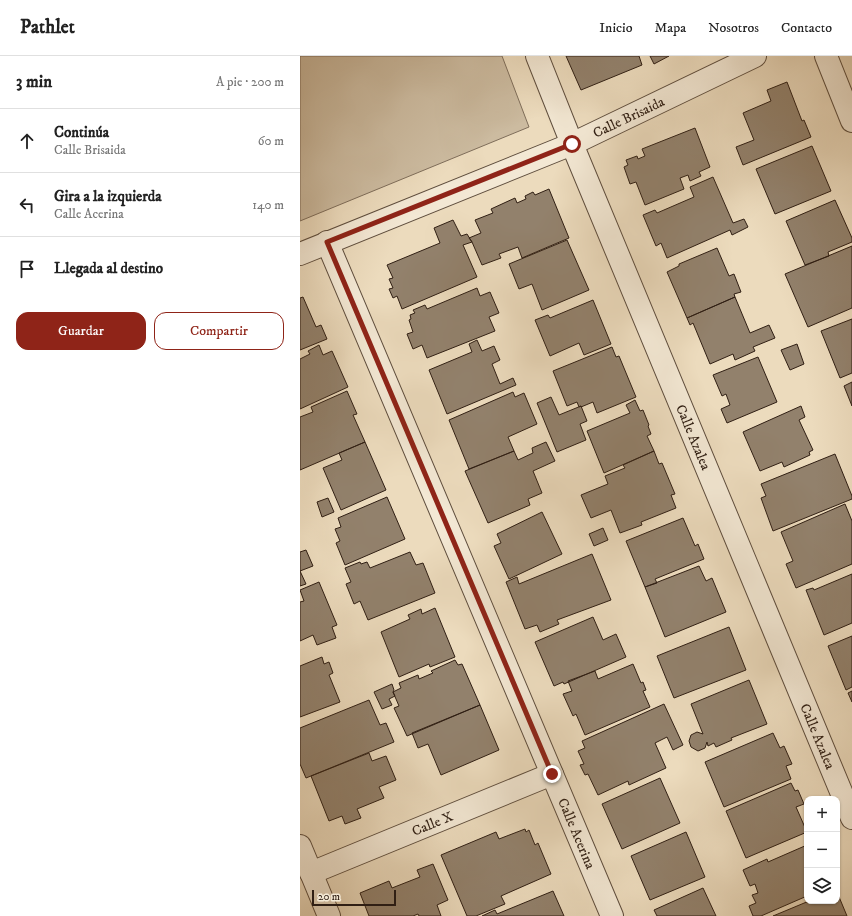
<!DOCTYPE html>
<html lang="es">
<head>
<meta charset="utf-8">
<style>
  :root { --surface:#fff; --page:#f6f6f6; --text:#222; --muted:#767676; --line:#e0e0e0; --accent:#8f2418 }
  body { margin:0; font-family:"IM FELL DW Pica",serif; background:var(--page); color:var(--text) }
  .controls { position:absolute; right:12px; bottom:12px; display:grid; overflow:hidden; border-radius:8px; box-shadow:0 1px 3px #0004 }
  .controls button { width:36px; height:36px; display:grid; place-items:center; padding:0; border:0; border-bottom:1px solid var(--line); background:var(--surface); color:var(--text); font:20px sans-serif }
  .scale { position:absolute; left:12px; bottom:10px; width:84px; box-sizing:border-box; padding-left:4px; border:2px solid #301f14; border-top:0; font-size:11px; line-height:14px; white-space:nowrap; color:#301f14; -webkit-text-stroke:3px #f3e8d4; paint-order:stroke }
  .stop { position:absolute; width:12px; height:12px; margin:-9px; border:3px solid #8f2418; border-radius:50%; background:#fff }
  .stop.end { background:#8f2418; border-color:#fff; box-shadow:0 1px 4px #0008 }
  .list { margin:0; padding:0; list-style:none }
  h2 { display:flex; justify-content:space-between; align-items:center; height:52px; margin:0; padding:0 16px; font-size:17px }
  h2 small { font-size:13px; font-weight:400; color:var(--muted) }
  .list li { display:grid; grid-template-columns:26px 1fr auto; gap:12px; align-items:center; box-sizing:border-box; height:64px; padding:0 16px; border-top:1px solid var(--line) }
  .list b { display:block; font-size:15px; white-space:nowrap }
  .list p { margin:0; font-size:13px; white-space:nowrap; color:var(--muted) }
  .list em { font-size:13px; font-style:normal; color:var(--muted) }
  .actions { display:flex; gap:8px; padding:12px 16px }
  .actions a { flex:1; padding:9px 0; border:1px solid var(--accent); border-radius:12px; text-align:center; font-size:14px; color:var(--accent) }
  .actions .main { background:var(--accent); color:#fff }
  .icon { flex:none; width:22px; height:22px; fill:none; stroke:currentColor; stroke-width:2; stroke-linecap:round; stroke-linejoin:round }
  .map { position:relative; flex:none; width:552px; height:860px; overflow:hidden }
  header { display:flex; align-items:center; gap:24px; box-sizing:border-box; height:56px; padding:0 20px; background:var(--surface); border-bottom:1px solid var(--line) }
  header strong { font-size:19px }
  nav { display:flex; gap:22px; margin-inline-start:auto; font-size:14px }
  main { display:flex }
  aside { flex:1; background:var(--surface) }
  .map>svg:first-child { display:block }
  .green { fill:#ccbba0; stroke:#7e6d5a }
  .building { fill:#92816c; stroke:#301f14 }
  .lines { fill:none; stroke-linecap:round; stroke-linejoin:round }
  .minor-casing { stroke:#5f4e3e; stroke-width:24 }
  .minor { stroke:#f3e8d4; stroke-width:22 }
  .route { stroke:#8f2418; stroke-width:5 }
  .labels { text-anchor:middle; stroke-width:4; stroke-linejoin:round; paint-order:stroke }
  .street-label { font-size:14px; fill:#301f14; stroke:#f3e8d4 }
</style>
</head>
<body>
<header>
<strong>Pathlet</strong>
<nav><a>Inicio</a><a>Mapa</a><a>Nosotros</a><a>Contacto</a></nav>
</header>
<main>
<aside>
<h2>3 min<small>A pie · 200 m</small></h2>
<ul class="list">
<li><svg class="icon" aria-label="ahead" viewBox="0 0 24 24"><path d="M12 20V5M6 11l6-6 6 6"/></svg><div><b>Continúa</b><p>Calle Brisaida</p></div><em>60 m</em></li>
<li><svg class="icon" aria-label="left" viewBox="0 0 24 24"><path d="M17 20v-9H6M10 6l-5 5 5 5"/></svg><div><b>Gira a la izquierda</b><p>Calle Acerina</p></div><em>140 m</em></li>
<li><svg class="icon" aria-label="arrive" viewBox="0 0 24 24"><path d="M6 21V4h12l-3 4 3 4H6"/></svg><div><b>Llegada al destino</b></div></li>
</ul>
<div class="actions"><a class="main">Guardar</a><a>Compartir</a></div>
</aside>
<div class="map">
<svg width="552" height="860" viewBox="0 0 552 860">
  <rect width="100%" height="100%" fill="#ecdbbd"/>
  <filter id="stains"><feTurbulence type="fractalNoise" baseFrequency=".005" numOctaves="4"/><feColorMatrix values="0 0 0 0 .2 0 0 0 0 .09 0 0 0 0 .02 0 0 0 .5 -.17"/></filter>
  <radialGradient id="worn" r=".72"><stop offset=".6" stop-color="#630" stop-opacity="0"/><stop offset="1" stop-color="#630" stop-opacity=".3"/></radialGradient>
  <path class="green" d="M0,0H202L229,71L0,165Z"/>
  <path class="building" d="M266,0H339L342,9L281,34Z
    M350,0H369L354,8Z
    M487,26L502,65L504,64L511,81L443,109L436,91L454,84L443,57L471,45L467,34Z
    M395,72L410,111L399,116L401,120L390,125L388,119L380,122L384,133L345,149L336,126L330,128L324,111L328,109L326,104L337,100L338,103L345,100L342,93Z
    M512,90L531,135L475,158L456,113Z
    M413,121L433,167L444,163L448,171L432,179L430,174L367,202L361,187L356,190L343,159L355,154L357,157L394,141L390,131Z
    M249,133L269,182L222,202L218,191L199,198L201,202L182,209L172,186L169,182L181,177L175,164L193,157L191,153L215,142L217,147L226,143L225,140L233,136L235,139Z
    M535,144L552,182V186L528,196L529,200L505,209L486,165Z
    M153,164L161,180L167,178L172,186L163,189L177,221L102,253L97,240L93,242L89,233L93,232L89,223L93,222L87,209L140,187L134,172Z
    M267,184L289,234L242,254L232,228L219,233L209,208Z
    M552,190V252L508,271L485,218Z
    M417,192L429,220L434,218L441,236L434,238L435,241L387,262L367,216L379,210V208Z
    M177,232L180,240L190,236L199,257L189,261L195,275L127,302L122,289L113,293L107,278L113,276L109,264L111,263L110,259L115,257L113,254L125,249L127,253Z
    M3,241L16,271L21,269L27,283L0,294V242Z
    M435,241L450,277L469,269L475,282L453,291L455,295L435,304L433,298L410,308L393,267L390,269L387,262Z
    M293,244L311,288L284,299L279,287L250,300L235,264L248,259L250,262Z
    M552,263V317L540,322L521,275Z
    M177,284L182,295L194,290L200,304L192,308L200,328L213,322L216,329L147,358L129,314L172,296L169,288Z
    M497,288L504,308L490,314L481,294Z
    M19,289L23,299L32,295L48,331L0,353V303L10,298L8,295Z
    M312,291L316,301L319,300L336,341L297,357L293,346L281,351V350L279,351L277,346L267,350L253,315Z
    M458,301L477,346L427,367L421,353L430,349L426,338L422,340L413,319Z
    M552,326V350L544,330Z
    M47,335L57,358L53,359L65,386L0,414V361L13,356L11,351Z
    M213,336L215,341L224,337L237,368L208,381L214,395L169,413L149,364Z
    M251,341L259,359L281,350L287,365L280,368L286,384L257,396L237,347Z
    M335,344L340,355L343,354L349,369L348,370L351,378L347,380L354,395L304,417L287,375L330,357L326,349Z
    M501,350L505,361L499,364L513,394L509,396L510,399L484,411L482,406L460,415L443,376Z
    M65,386L86,434L41,454L23,412L42,404L39,397Z
    M246,386L255,405L233,415L242,437L228,443L230,449L188,467L165,415L214,395L218,404L233,397L232,392Z
    M354,395L359,408L362,407L375,438L371,439L376,452L341,466L342,469L320,477L311,454L291,462L281,439L308,428L305,420L325,412L323,409Z
    M535,398L552,440V443L473,475L461,442L466,440L461,428Z
    M87,441L105,483L45,509L36,487L40,485L35,473L41,471L38,462Z
    M28,442L34,456L22,461L17,446Z
    M545,448L552,465V508L496,532L486,508L493,505L481,476Z
    M242,456L262,498L209,523L194,490L201,487L197,478Z
    M383,462L395,490L398,488L404,503L355,523L357,527L345,531L326,485Z
    M303,472L308,484L294,490L289,478Z
    M6,494L13,510L0,515L6,528L0,530V496Z
    M110,496L116,509L123,507L135,537L68,564L60,545L54,548L46,528L51,526L45,512L60,506L61,508L67,506L70,512Z
    M292,498L311,544L257,564L259,568L240,576L237,569L225,573L206,526L217,521L219,528Z
    M399,510L406,525L412,522L426,556L365,581L345,531Z
    M552,518V567L524,579L506,534L513,532L514,534Z
    M19,526L37,569L32,571L36,582L17,589L13,579L0,585V546L4,545L0,534Z
    M135,552L155,601L130,611L129,608L99,621L81,576L110,563L108,559L121,553L122,558Z
    M293,561L303,584L316,578L326,601L264,628L263,626L254,630L235,586Z
    M429,571L446,614L374,642L357,600Z
    M552,580V631L546,634L528,590Z
    M22,601L24,608L29,606L33,617L29,619L40,646L0,661V610Z
    M155,604L158,609L162,608L180,649L107,680L94,652L99,650L93,636L101,632L99,627L118,619L119,623L133,617L131,615Z
    M333,608L341,627L343,626L346,634L343,635L350,651L285,679L276,658L273,660L263,638L272,635L268,625L295,615L298,623Z
    M449,624L467,668L431,682L432,684L416,691L414,687L408,690L407,686L405,692L398,695L391,691L389,685L391,679L397,676L403,678L391,648Z
    M92,628L94,634L93,636L95,640L89,643L92,649L82,653L74,636Z
    M552,635V646L548,637Z
    M69,644L80,669L86,667L94,686L6,722L0,708V672Z
    M364,648L383,689L373,694L367,681L355,687L366,712L329,729L328,725L298,739L288,718L285,719L280,709L284,708L278,695L285,692L282,685Z
    M180,649L199,694L141,719L128,688L118,692L112,677Z
    M473,677L480,692L484,690L492,708L486,710L491,723L424,751L405,706Z
    M69,697L72,705L86,700L96,724L79,731L84,742L57,753L61,762L45,768L42,760L29,765L11,720Z
    M360,722L380,767L322,793L302,748Z
    M491,727L495,735L498,734L504,748L496,751L507,776L446,802L426,755Z
    M225,773L226,776L229,774L235,789L238,787L251,818L201,840L205,848L176,860H167L141,799L196,776L199,783Z
    M386,776L405,821L350,844L331,800Z
    M507,789V840L461,860H453L449,850L456,847L452,839L458,837L455,828L450,830L443,814L467,803L468,806Z
    M133,808L148,844L137,849L141,860H119L118,858L113,860H69L60,837L89,825L92,832L120,821L117,814Z
    M403,832L416,860H357L354,854Z
    M253,835L264,860H182L195,854L197,858Z
    M537,836L547,860H473L509,845H537Z"/>
  <g class="lines">
    <defs>
      <g id="minor">
        <path id="s1" d="M237,0L272,88L552,762"/>
        <path d="M526,0L552,65"/>
        <path id="s2" d="M27,186L312,860"/>
        <path id="s3" d="M0,198L272,88L455,0"/>
        <path d="M0,790L29,860"/>
        <path id="s4" d="M11,817L252,718"/>
      </g>
    </defs>
    <use href="#minor" class="minor-casing"/>
    <use href="#minor" class="minor"/>
  </g>
  <g class="lines">
    <path class="route" d="M252,718L27,186L272,88"/>
  </g>
  <g class="labels">
    <g class="street-label">
      <text dy="5" stroke="none"><textPath href="#s3" startOffset="356">Calle Brisaida</textPath></text>
      <text dy="5" stroke="none"><textPath href="#s1" startOffset="412">Calle Azalea</textPath></text>
      <text dy="5" stroke="none"><textPath href="#s1" startOffset="736">Calle Azalea</textPath></text>
      <text dy="5" stroke="none"><textPath href="#s4" startOffset="131">Calle X</textPath></text>
      <text dy="5" stroke="none"><textPath href="#s2" startOffset="642">Calle Acerina</textPath></text>
    </g>
  </g>
  <rect width="100%" height="100%" filter="url(#stains)"/>
  <rect width="100%" height="100%" fill="url(#worn)"/>
</svg>
<div class="controls">
<button>+</button>
<button>−</button>
<button><svg class="icon" aria-label="layers" viewBox="0 0 24 24"><path d="M12 4l9 5-9 5-9-5zM3 14l9 5 9-5"/></svg></button>
</div>
<div class="scale">20 m</div>
<div class="stop" style="left:272px;top:88px"></div>
<div class="stop end" style="left:252px;top:718px"></div>
</div>
</main>
</body>
</html>
